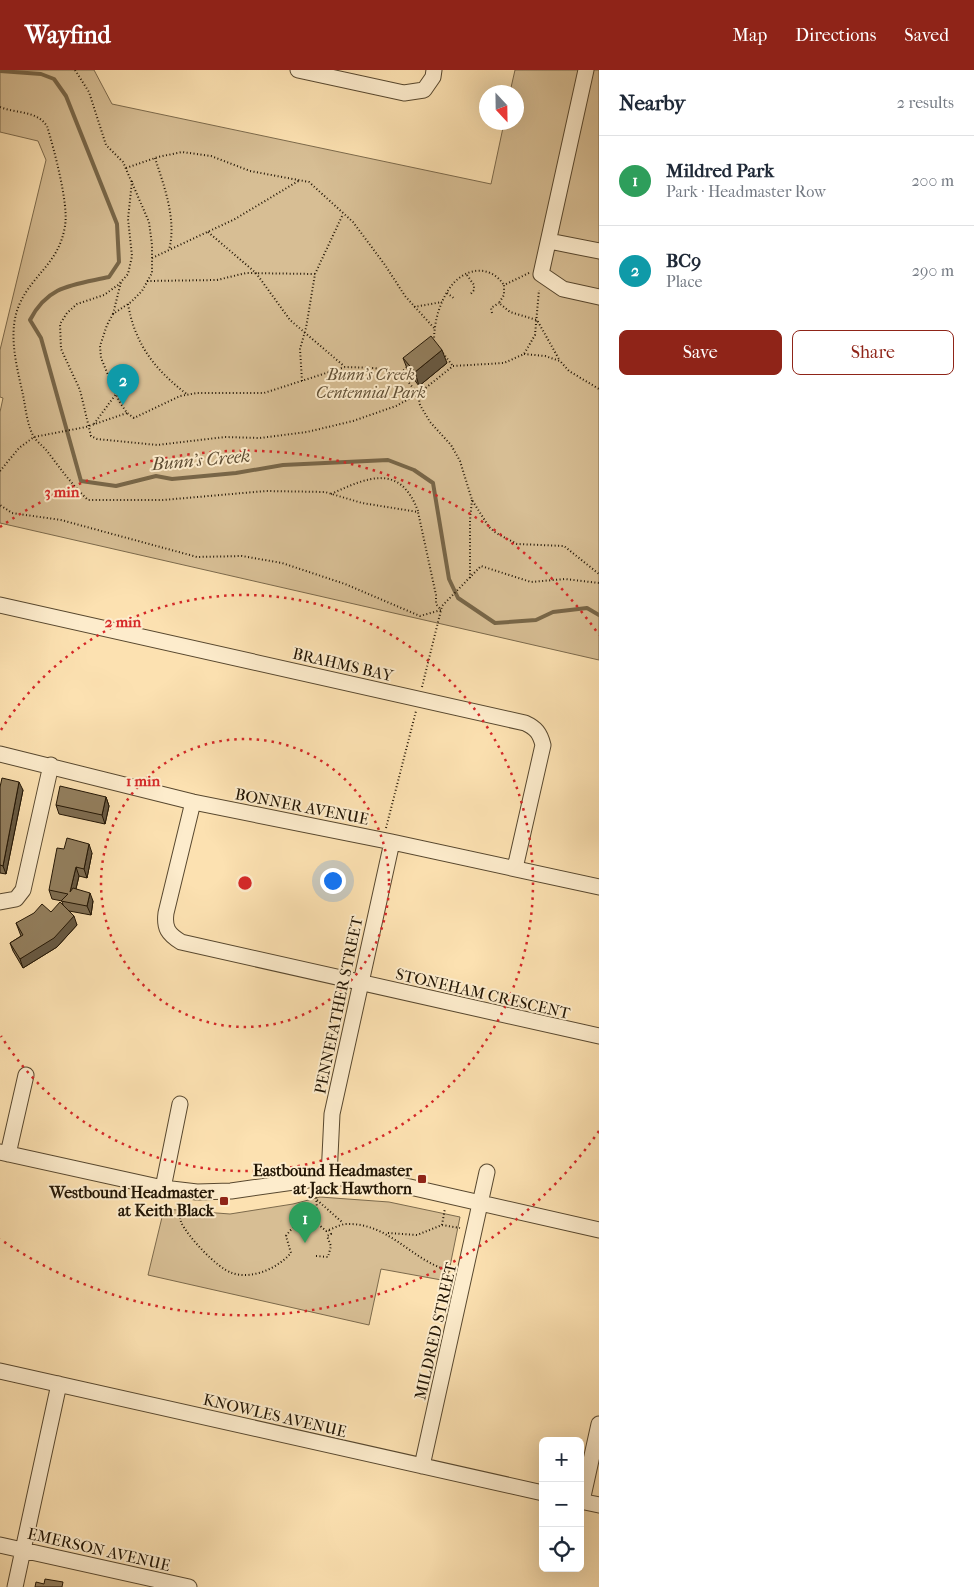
<!DOCTYPE html>
<html lang="en">
<head>
<meta charset="utf-8">
<style>
  :root { --surface:#fff; --page:#f2f2f3; --text:#1f2937; --muted:#747a83; --line:#e0e1e3; --accent:#8f2418 }
  body { margin:0; font-family:"IM FELL French Canon",serif; background:var(--page); color:var(--text) }
  .controls { position:absolute; right:15px; bottom:15px; display:grid; overflow:hidden; border-radius:8px; box-shadow:0 5px 20px #0002 }
  .controls button { width:45px; height:45px; display:grid; place-items:center; padding:0; border:0; border-bottom:1px solid var(--line); background:var(--surface); color:var(--text); font:25px sans-serif }
  .compass { position:absolute; left:479px; top:15px; width:45px; height:45px; border-radius:50%; background:var(--surface); box-shadow:0 5px 20px #0002; rotate:158deg }
  .you { position:absolute; left:332px; top:810px; width:18px; height:18px; margin:-12px; border:4px solid #fff; border-radius:50%; background:#1a73e8; box-shadow:0 0 0 8px #1a73e833 }
  .badge { display:grid; place-items:center; width:32px; height:32px; border-radius:50%; background:var(--accent); color:#fff; font-size:16px; font-weight:700 }
  .pin { position:absolute; translate:-50% -41px; filter:drop-shadow(0 1px 2px #0008) }
  .pin::after { content:''; position:absolute; top:26px; width:18px; height:15px; background:inherit; clip-path:polygon(0 0,100% 0,50% 100%) }
  .list { margin:0; padding:0; list-style:none }
  h2 { display:flex; justify-content:space-between; align-items:center; height:65px; margin:0; padding:0 20px; font-size:21px }
  h2 small { font-size:16px; font-weight:400; color:var(--muted) }
  .list li { display:grid; grid-template-columns:32px 1fr auto; gap:15px; align-items:center; box-sizing:border-box; height:90px; padding:0 20px; border-top:1px solid var(--line) }
  .list b { display:block; font-size:19px; white-space:nowrap }
  .list p { margin:0; font-size:16px; white-space:nowrap; color:var(--muted) }
  .list em { font-size:16px; font-style:normal; color:var(--muted) }
  .actions { display:flex; gap:10px; padding:15px 20px }
  .actions a { flex:1; padding:11px 0; border:1px solid var(--accent); border-radius:8px; text-align:center; font-size:18px; color:var(--accent) }
  .actions .main { background:var(--accent); color:#fff }
  .icon { flex:none; width:28px; height:28px; fill:none; stroke:currentColor; stroke-width:2; stroke-linecap:round; stroke-linejoin:round }
  .map { position:relative; flex:none; width:599px; height:1517px; overflow:hidden }
  header { display:flex; align-items:center; gap:30px; box-sizing:border-box; height:70px; padding:0 25px; background:var(--accent); color:#fff }
  header strong { font-size:24px }
  nav { display:flex; gap:28px; margin-inline-start:auto; font-size:18px }
  main { display:flex }
  aside { flex:1; background:var(--surface) }
  .map>svg:first-child { display:block }
  .green { fill:#d7be94; stroke:#7c6a4c }
  .lines { fill:none; stroke-linecap:round; stroke-linejoin:round }
  .stream { stroke:#786648; stroke-width:4 }
  .minor-casing { stroke:#58482f; stroke-width:17 }
  .path { stroke:#221504; stroke-width:2; stroke-dasharray:1 2.5; stroke-linecap:butt }
  .minor { stroke:#fdeccc; stroke-width:15 }
  .wall { fill:#7e6d51; stroke:#221504 }
  .shaded-wall { fill:#675942; stroke:#221504 }
  .building { fill:#937f5e; stroke:#221504 }
  .ring { fill:none; stroke:#d62828; stroke-width:2.5; stroke-dasharray:2.5 5 }
  .poi-dot { fill:#8f2418; stroke:#fdeccc; stroke-width:2 }
  .labels { text-anchor:middle; stroke-width:4; stroke-linejoin:round; paint-order:stroke }
  .park-label { font-size:16px; font-style:italic; fill:#615036; stroke:#fdeccc }
  .street-label { font-size:16px; fill:#221504; stroke:#fdeccc }
  .poi-label { font-size:16px; font-weight:bold; fill:#221504; stroke:#fdeccc; text-anchor:end }
  .water-label { font-size:18px; font-style:italic; fill:#5c4b32; stroke:#fdeccc }
  .centre { fill:#d62828; stroke:#fdeccc; stroke-width:2.5 }
  .ring-label { font-size:15px; text-anchor:middle; font-weight:bold; fill:#d62828; stroke:#fdeccc; stroke-width:4; stroke-linejoin:round; paint-order:stroke }
</style>
</head>
<body>
<header>
<strong>Wayfind</strong>
<nav><a>Map</a><a>Directions</a><a>Saved</a></nav>
</header>
<main>
<div class="map">
<svg width="599" height="1517" viewBox="0 0 599 1517">
  <rect width="100%" height="100%" fill="#fce1b1"/>
  <filter id="stains"><feTurbulence type="fractalNoise" baseFrequency=".004" numOctaves="4"/><feColorMatrix values="0 0 0 0 .2 0 0 0 0 .09 0 0 0 0 .02 0 0 0 .5 -.17"/></filter>
  <radialGradient id="worn" r=".72"><stop offset=".6" stop-color="#630" stop-opacity="0"/><stop offset="1" stop-color="#630" stop-opacity=".3"/></radialGradient>
  <path class="green" d="M0,0H94L112,34L491,114L504,53L516,52V22H510L515,0H599V590L0,453V342L3,328L0,327V280L46,90L38,71L0,62Z
    M320,1127L389,1132L460,1147L447,1211L381,1199L369,1255L148,1205L164,1139L230,1144L293,1134Z"/>
  <g class="lines">
    <path class="stream" d="M0,1L41,4L54,9L66,26L117,154L119,192L109,207C73,215 48,215 30,250L41,268L81,411L116,416L156,406L172,409L236,403L283,395L388,390L414,400L433,413L449,509L458,528L495,553L536,550L553,542L587,538L599,545"/>
    <defs>
      <path id="minor" d="M298,0L404,23L424,20L433,7L434,0
        M586,0L541,204L563,219L599,227
        M549,171L599,181
        M0,535L525,653C536,658 540,663 543,675L515,798
        M0,684L193,732L392,772L599,817
        M193,732L166,843C164,858 168,864 181,872L599,966
        M0,832L16,829L23,820L51,695
        M0,1082L163,1118L197,1122L231,1121L329,1107L388,1112L599,1160
        M8,1084L26,1005
        M329,1107L332,1044L392,772
        M163,1118L180,1034
        M0,1301L543,1423
        M422,1396L487,1102
        M580,1431L599,1435
        M582,1431L599,1354
        M0,1475L189,1517
        M15,1517L59,1314"/>
    </defs>
    <use href="#minor" class="minor-casing"/>
    <path class="path" d="M75,0L89,22L106,75L123,92L149,152L152,175V203L142,221L131,232L113,244L107,255L100,276L101,288L119,331L127,343L134,348L180,326L197,323H264L345,297L374,298L401,303L418,324L420,335L430,352L451,375L460,391L472,430L489,457L496,463L517,474L564,476L599,504
      M0,37C17,44 36,40 47,56C54,79 69,135 65,156C59,193 34,203 20,233C6,263 18,300 24,330C26,342 28,357 34,367C37,372 43,376 47,381C60,398 72,415 88,430H163L266,421L325,422L362,433L418,442L436,525V534L441,540L420,546L345,514L282,493L242,486L197,487L61,450L12,443L0,435
      M155,88C164,116 177,150 169,180
      M126,98L158,87L182,82L211,86L250,101L309,112L353,152L385,195L405,226L434,258
      M132,111L128,149L132,186L128,204L118,215L104,225L77,234L67,243L60,254L61,279L80,320L91,366L97,369L157,375L225,367L260,368L307,362L353,351L396,336L418,324L453,296L504,293L524,284L535,265L539,220
      M208,162L256,203L290,250L344,296
      M152,188L235,149L300,110
      M529,203L504,215V225L499,233L510,242L537,250L560,291
      M467,205L474,215V220L470,225
      M147,211L217,210L246,203L315,204
      M447,223L455,229
      M128,234C135,275 156,301 188,325
      M414,237L442,232
      M492,243L491,238L499,233
      M113,244L121,212
      M434,271C434,253 439,234 449,219C463,198 489,193 504,215
      M443,283L452,295
      M524,284L545,286L560,291L569,301L599,319
      M401,303L408,296
      M302,311L300,279L306,258L315,204L343,144
      M94,354L116,324
      M0,401L19,378L34,367L86,357L127,343
      M331,424C368,407 400,393 418,441
      M470,508V450L472,430
      M422,617L442,536L481,496L531,512L565,509L599,513
      M386,758L416,641
      M317,1130L343,1153
      M179,1137C179,1142 180,1148 181,1152C188,1167 217,1198 232,1203C252,1210 278,1198 291,1183L286,1166C295,1153 303,1150 318,1154L316,1125
      M318,1154L326,1161C332,1159 339,1155 345,1154C390,1152 412,1192 451,1201
      M442,1155L445,1138
      M388,1163L417,1165L442,1155L460,1158
      M316,1186L328,1187L331,1176L327,1166L331,1164L329,1160"/>
    <use href="#minor" class="minor"/>
  </g>
  <path class="wall" d="M403,288L447,293L419,316L408,301Z
    M0,717L23,720L6,804L0,803Z
    M106,727L109,736L105,754L59,744L56,735Z
    M92,783L87,808L79,806L76,819L93,831L91,845L69,841L77,855L57,877L23,898L13,881L10,873L21,866L16,853L51,842L63,835L62,831L52,829L49,820Z"/>
  <path class="shaded-wall" d="M442,280L447,293L419,316L415,302Z
    M19,712L23,720L6,804L3,796Z
    M106,727L109,736L105,754L102,745Z
    M89,774L92,783L87,808L84,799Z
    M76,797L79,806L73,831L70,822Z
    M90,823L93,831L91,845L87,836Z
    M74,846L77,855L57,877L23,898L20,889Z"/>
  <path class="building" d="M431,266L442,280L415,302L403,288Z
    M2,708L19,712L3,796L0,795V717Z
    M60,716L106,727L102,745L56,735Z
    M67,768L89,774L84,799L76,797L70,822L73,818L90,823L87,836L61,831L68,824L49,820L57,778L64,779Z
    M60,832L74,846L54,868L20,889L10,873L23,865L16,853L34,843L42,834L51,842Z
    M45,1509L63,1512L62,1517H35L36,1512L44,1514Z"/>
  <g class="ring">
    <circle cx="245" cy="813" r="144"/>
    <path d="M1 660A288 288 0 1 1 1 966"/>
    <path d="M599 1061A432 432 0 0 1 0 1169M0 457A432 432 0 0 1 599 565"/>
  </g>
  <g class="poi-dot">
    <rect x="417" y="1104" width="10" height="10" rx="2.5"/>
    <rect x="219" y="1126" width="10" height="10" rx="2.5"/>
  </g>
  <g class="labels">
    <g class="park-label">
      <text x="371" y="310">Bunn's Creek<tspan x="371" dy="18">Centennial Park</tspan></text>
    </g>
    <g class="street-label">
      <text transform="translate(343 594) rotate(13)" y="6">BRAHMS BAY</text>
      <text transform="translate(302 736) rotate(11)" y="6">BONNER AVENUE</text>
      <text transform="translate(483 923) rotate(13)" y="6">STONEHAM CRESCENT</text>
      <text transform="translate(338 935) rotate(-78)" y="6">PENNEFATHER STREET</text>
      <text transform="translate(435 1261) rotate(-77)" y="6">MILDRED STREET</text>
      <text transform="translate(275 1345) rotate(13)" y="6">KNOWLES AVENUE</text>
      <text transform="translate(99 1479) rotate(13)" y="6">EMERSON AVENUE</text>
    </g>
    <g class="poi-label">
      <text x="412" y="1106">Eastbound Headmaster<tspan x="412" dy="18">at Jack Hawthorn</tspan></text>
      <text x="214" y="1128">Westbound Headmaster<tspan x="214" dy="18">at Keith Black</tspan></text>
    </g>
    <g class="water-label">
      <text transform="translate(201 390) rotate(-5)" y="6">Bunn's Creek</text>
    </g>
  </g>
  <circle cx="245" cy="813" r="8" class="centre"/>
  <g class="ring-label">
    <text x="62" y="427">3 min</text>
    <text x="123" y="557">2 min</text>
    <text x="143" y="716">1 min</text>
  </g>
  <rect width="100%" height="100%" filter="url(#stains)"/>
  <rect width="100%" height="100%" fill="url(#worn)"/>
</svg>
<div class="controls">
<button>+</button>
<button>−</button>
<button><svg class="icon" aria-label="locate" viewBox="0 0 24 24"><circle cx="12" cy="12" r="6"/><path d="M12 2v4M12 18v4M2 12h4M18 12h4"/></svg></button>
</div>
<svg class="compass" viewBox="-18 -18 36 36"><path d="M0-13l5 13h-10z" fill="#e53935"/><path d="M0 13l5-13h-10z" fill="#747a83"/></svg>
<div class="you"></div>
<div class="pin badge" style="left:305px;top:1173px;background:#2e9e5b">1</div>
<div class="pin badge" style="left:123px;top:335px;background:#0f9aa8">2</div>
</div>
<aside>
<h2>Nearby<small>2 results</small></h2>
<ul class="list">
<li><span class="badge" style="background:#2e9e5b">1</span><div><b>Mildred Park</b><p>Park · Headmaster Row</p></div><em>200 m</em></li>
<li><span class="badge" style="background:#0f9aa8">2</span><div><b>BC9</b><p>Place</p></div><em>290 m</em></li>
</ul>
<div class="actions"><a class="main">Save</a><a>Share</a></div>
</aside>
</main>
</body>
</html>
